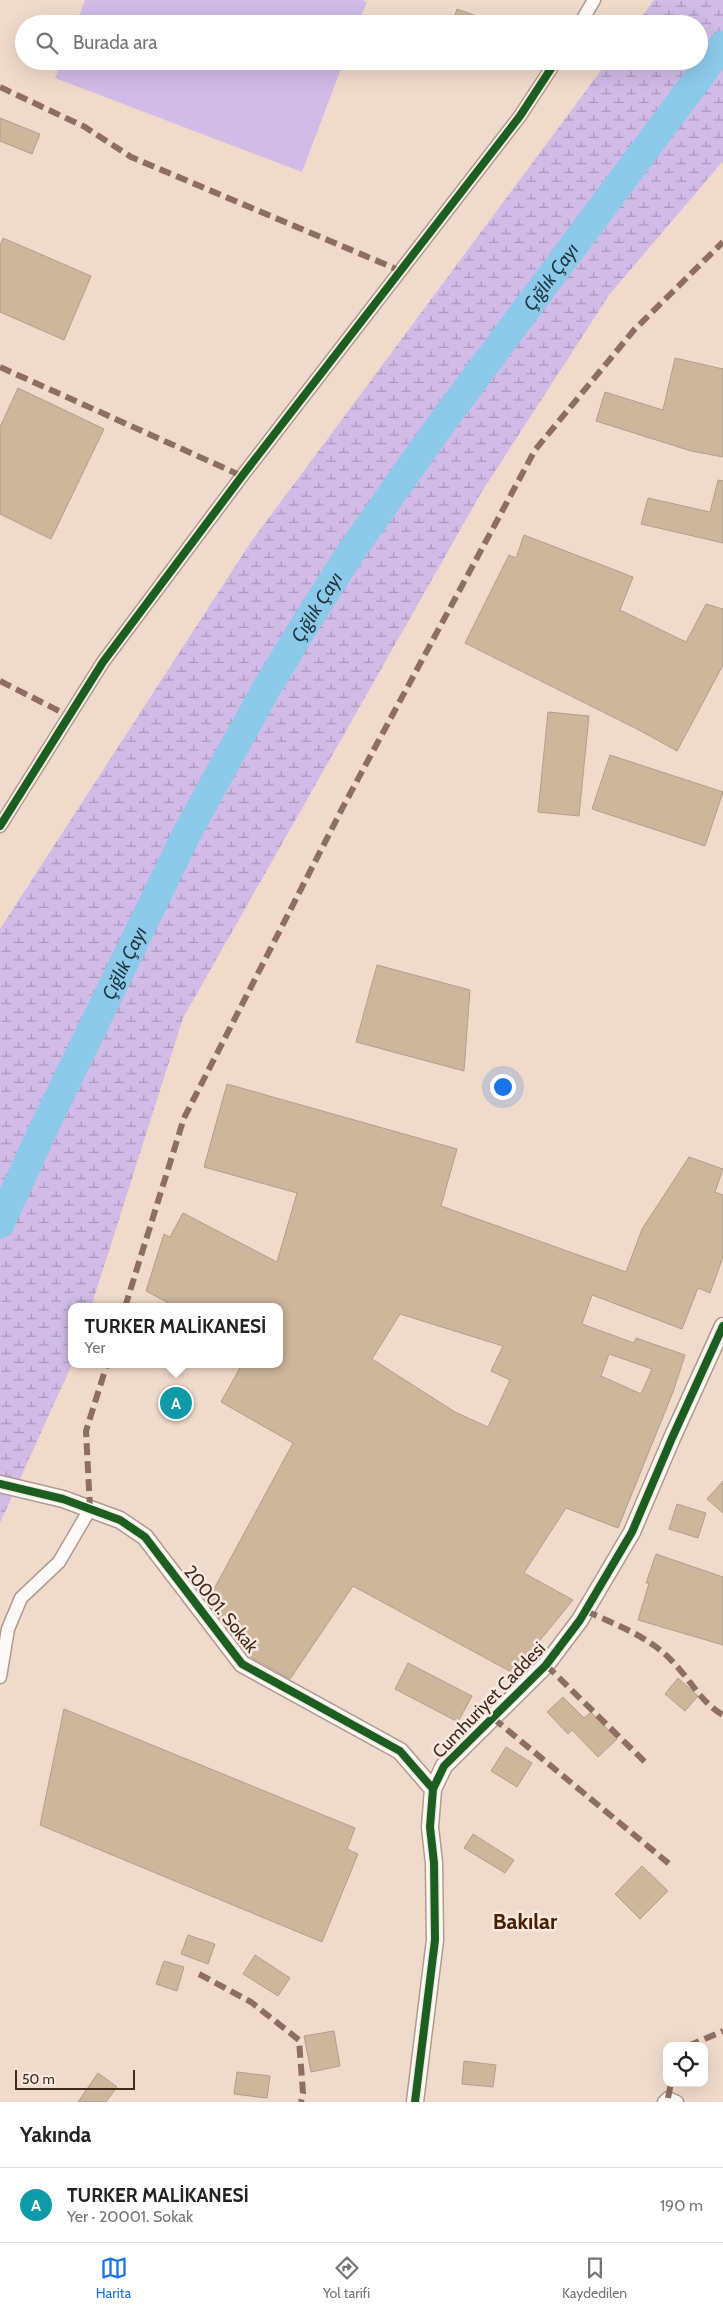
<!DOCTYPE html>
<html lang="tr">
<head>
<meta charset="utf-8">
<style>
  :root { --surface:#fff; --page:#f2f2f2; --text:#222; --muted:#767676; --line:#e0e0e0; --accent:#1a73e8 }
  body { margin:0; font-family:Cabin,sans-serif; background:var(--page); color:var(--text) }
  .controls { position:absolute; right:15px; bottom:15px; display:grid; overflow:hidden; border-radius:10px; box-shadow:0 5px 20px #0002 }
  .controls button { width:45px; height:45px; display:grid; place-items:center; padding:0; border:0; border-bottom:1px solid var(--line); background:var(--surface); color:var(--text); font:25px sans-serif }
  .scale { position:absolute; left:15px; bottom:12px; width:120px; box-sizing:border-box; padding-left:5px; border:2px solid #442a19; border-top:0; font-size:14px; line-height:18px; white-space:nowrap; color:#442a19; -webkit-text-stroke:4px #f7e9e1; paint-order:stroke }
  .you { position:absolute; left:502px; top:1086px; width:18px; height:18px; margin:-12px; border:4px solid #fff; border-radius:50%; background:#1a73e8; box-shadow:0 0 0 8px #1a73e833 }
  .badge { display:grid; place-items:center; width:32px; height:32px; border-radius:50%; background:var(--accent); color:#fff; font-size:16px; font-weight:700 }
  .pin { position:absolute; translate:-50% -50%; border:2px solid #fff; box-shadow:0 1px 5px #0006 }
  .popup { position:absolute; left:68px; top:1303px; width:215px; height:65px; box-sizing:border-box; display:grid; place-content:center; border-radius:10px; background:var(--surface); filter:drop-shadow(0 1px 4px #0005); font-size:16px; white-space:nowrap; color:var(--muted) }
  .popup b { font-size:19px; color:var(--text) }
  .popup::after { content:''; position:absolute; left:50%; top:100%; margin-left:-10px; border:10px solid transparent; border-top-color:var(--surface) }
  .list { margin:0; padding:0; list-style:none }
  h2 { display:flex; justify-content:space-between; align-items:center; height:65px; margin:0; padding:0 20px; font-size:21px }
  h2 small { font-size:16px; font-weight:400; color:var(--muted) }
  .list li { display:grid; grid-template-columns:32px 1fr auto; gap:15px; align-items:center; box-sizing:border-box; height:75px; padding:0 20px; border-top:1px solid var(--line) }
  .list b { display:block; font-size:19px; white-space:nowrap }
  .list p { margin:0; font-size:16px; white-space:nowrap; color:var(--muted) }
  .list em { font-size:16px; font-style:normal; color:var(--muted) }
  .icon { flex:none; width:28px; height:28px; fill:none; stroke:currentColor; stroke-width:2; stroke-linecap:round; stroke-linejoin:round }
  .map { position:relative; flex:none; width:723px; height:2102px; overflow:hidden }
  .search { position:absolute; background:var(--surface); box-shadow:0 5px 20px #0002; left:15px; right:15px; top:15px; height:55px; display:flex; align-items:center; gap:12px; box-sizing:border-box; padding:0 18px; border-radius:28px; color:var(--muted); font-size:19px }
  .sheet { height:140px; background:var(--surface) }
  nav { display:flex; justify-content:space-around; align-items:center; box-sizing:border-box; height:70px; border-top:1px solid var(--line); background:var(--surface); font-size:14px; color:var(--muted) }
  nav a { display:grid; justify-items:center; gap:2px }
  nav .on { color:var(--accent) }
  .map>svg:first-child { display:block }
  .wetland { fill:url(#wetland-marsh) }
  .green { fill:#d1bbe7 }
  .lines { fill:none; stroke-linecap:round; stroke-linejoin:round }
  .river { stroke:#8dc9e9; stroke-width:29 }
  .building { fill:#cdb69a; stroke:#b19f8c; fill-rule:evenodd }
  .minor-casing { stroke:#b19b8d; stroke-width:15 }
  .tertiary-casing { stroke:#b19b8d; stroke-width:19 }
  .minor { stroke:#fdf9f7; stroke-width:12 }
  .tertiary { stroke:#fdf9f7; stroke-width:16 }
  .quiet { stroke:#8d6e63; stroke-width:6; stroke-dasharray:12 6; stroke-linecap:butt }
  .cycleway-casing { stroke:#f7e9e1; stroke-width:11 }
  .cycleway { stroke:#1b5e20; stroke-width:8 }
  .labels { text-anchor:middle; stroke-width:5; stroke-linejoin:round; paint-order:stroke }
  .street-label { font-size:18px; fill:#442a19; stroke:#f7e9e1 }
  .water-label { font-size:19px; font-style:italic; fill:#1f3541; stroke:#f7e9e1 }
  .district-label { font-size:22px; font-weight:bold; fill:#492000; stroke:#f7e9e1 }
</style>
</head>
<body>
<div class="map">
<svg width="723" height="2102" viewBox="0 0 723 2102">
  <defs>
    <pattern id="wetland-marsh" width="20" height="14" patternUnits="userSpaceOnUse" patternTransform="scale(1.25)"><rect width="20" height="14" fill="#d1bbe7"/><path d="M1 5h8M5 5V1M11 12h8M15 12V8" fill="none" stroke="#ab98ba"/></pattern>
  </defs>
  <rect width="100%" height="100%" fill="#f0dacb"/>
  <path class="wetland" d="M654,0H723V161L609,295L481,493L183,1018L91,1307H72V1364L0,1523V929L251,542L608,61H699V24H636Z"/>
  <path class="green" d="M85,0H362L367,2L358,24H76Z
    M62,61H344L302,172L55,78Z"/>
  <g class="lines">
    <path class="river" id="s1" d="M0,1224L41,1134L187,833L266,689L309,618L353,549L443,421L723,45"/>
  </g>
  <path class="building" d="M457,9L493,22L492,24H452Z
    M0,118L40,134L32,154L0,141Z
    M3,238L91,276L64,340L0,312V246Z
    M675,358L723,369V457L691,451L596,421L605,392L663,410Z
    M18,388L104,429L51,539L0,514V427Z
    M718,480L723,481V543L641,524L648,498L710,512Z
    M524,535L633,577L620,610L686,642L706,604L723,609V665L677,751L639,730L465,643L509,555L516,558Z
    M548,712L589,716L579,816L538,812Z
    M610,755L723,792L705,846L592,809Z
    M377,965L470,990L464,1071L356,1042Z
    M227,1084L457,1149L441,1206L626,1272L642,1229L689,1157L723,1169L715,1192L723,1195V1257L710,1293L698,1288L682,1329L592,1295L582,1324L634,1343L636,1338L685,1355L673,1392L618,1528L566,1508L524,1573L573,1600L513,1673L353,1586L290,1679L249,1656L207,1602L293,1443L221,1402L242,1364H280V1307H176L146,1291L164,1234L170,1237L183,1213L277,1262L297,1193L204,1167ZM400,1314L503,1346L491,1371L510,1380L488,1427L455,1412L372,1359ZM609,1354L652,1369L641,1394L601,1376Z
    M723,1481V1513L707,1499Z
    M677,1504L706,1513L698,1538L669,1529Z
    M656,1554L723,1577V1645L638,1620L649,1583H646Z
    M408,1663L472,1696L458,1722L395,1689Z
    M678,1678L698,1696L685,1711L665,1694Z
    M563,1697L584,1718L591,1712L617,1739L598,1757L572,1730L568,1734L547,1712Z
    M64,1709L355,1828L347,1849L358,1854L322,1942L40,1825Z
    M506,1747L532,1763L517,1787L491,1771Z
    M473,1834L514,1860L505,1873L464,1848Z
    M642,1866L668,1891L640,1919L615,1894Z
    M188,1935L215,1944L208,1964L181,1954Z
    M255,1955L290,1978L278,1996L243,1974Z
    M164,1961L184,1967L177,1991L156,1984Z
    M334,2031L340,2066L311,2072L304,2036Z
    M464,2061L496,2065L493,2087L462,2084Z
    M237,2072L270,2076L267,2098L234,2094Z
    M98,2073L117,2087L106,2102H78Z"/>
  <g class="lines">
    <defs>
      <path id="minor" d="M580,24L594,0
        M0,826L103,662L242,476L520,116L556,61
        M0,1677L8,1629L21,1598L59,1562L90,1509
        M664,2102L668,2098L677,2102"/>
      <path id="tertiary" d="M0,1484L63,1499L120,1520L145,1537L242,1664L400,1751L433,1789
        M415,2102L435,1940L434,1863L430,1827L433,1789L444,1766L546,1665L580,1620L632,1532L672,1438L723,1326"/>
    </defs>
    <use href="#minor" class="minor-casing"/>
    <use href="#tertiary" class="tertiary-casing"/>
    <use href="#minor" class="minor"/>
    <use href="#tertiary" class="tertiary"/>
    <path class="quiet" d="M0,87L85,127L131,157L401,271
      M0,367L242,476
      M0,681L67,715
      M125,1307L184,1118L344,805L535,450L634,330L723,242
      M90,1509L86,1431L107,1364
      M586,1611C614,1624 648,1636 670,1659C689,1677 700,1702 723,1715
      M546,1665L645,1762
      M493,1718L673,1867
      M199,1974L251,2002L299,2040L303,2093L301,2102
      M688,2046L723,2031
      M668,2098L671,2083"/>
    <defs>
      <path id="cycleway" d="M0,826L103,662L242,476L520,116L556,61
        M0,1484L63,1499L120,1520L145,1537L242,1664L400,1751L433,1789
        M415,2102L435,1940L434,1863L430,1827L433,1789L444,1766L546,1665L580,1620L632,1532L672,1438L723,1326"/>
    </defs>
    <use href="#cycleway" class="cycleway-casing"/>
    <use href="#cycleway" class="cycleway"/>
  </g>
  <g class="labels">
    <g class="street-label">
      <text transform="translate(221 1609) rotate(51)" y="6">20001. Sokak</text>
      <text transform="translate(489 1700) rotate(-46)" y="6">Cumhuriyet Caddesi</text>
    </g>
    <g class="water-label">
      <text dy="7" stroke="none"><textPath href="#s1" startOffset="1099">Çığlık Çayı</textPath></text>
      <text dy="7" stroke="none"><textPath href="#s1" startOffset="694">Çığlık Çayı</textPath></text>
      <text dy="7" stroke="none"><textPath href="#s1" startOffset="289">Çığlık Çayı</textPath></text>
    </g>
    <g class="district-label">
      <text x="525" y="1929">Bakılar</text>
    </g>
  </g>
</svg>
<div class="controls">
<button><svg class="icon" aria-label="locate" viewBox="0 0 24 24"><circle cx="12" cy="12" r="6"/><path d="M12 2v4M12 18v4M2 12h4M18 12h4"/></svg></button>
</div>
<div class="scale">50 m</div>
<div class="you"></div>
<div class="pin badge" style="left:176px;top:1403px;background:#0f9aa8">A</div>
<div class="popup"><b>TURKER MALİKANESİ</b>Yer</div>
<div class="search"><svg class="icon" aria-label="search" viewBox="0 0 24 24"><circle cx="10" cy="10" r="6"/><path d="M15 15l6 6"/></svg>Burada ara</div>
</div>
<section class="sheet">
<h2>Yakında<small></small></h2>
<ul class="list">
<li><span class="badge" style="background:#0f9aa8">A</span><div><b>TURKER MALİKANESİ</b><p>Yer · 20001. Sokak</p></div><em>190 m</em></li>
</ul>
</section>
<nav>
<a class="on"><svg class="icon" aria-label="map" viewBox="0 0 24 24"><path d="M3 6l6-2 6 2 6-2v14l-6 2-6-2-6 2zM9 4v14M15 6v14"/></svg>Harita</a>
<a><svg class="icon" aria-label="directions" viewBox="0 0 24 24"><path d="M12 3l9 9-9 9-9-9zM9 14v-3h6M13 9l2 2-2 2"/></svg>Yol tarifi</a>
<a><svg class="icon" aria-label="saved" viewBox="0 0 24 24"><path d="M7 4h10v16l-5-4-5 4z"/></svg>Kaydedilen</a>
</nav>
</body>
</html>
